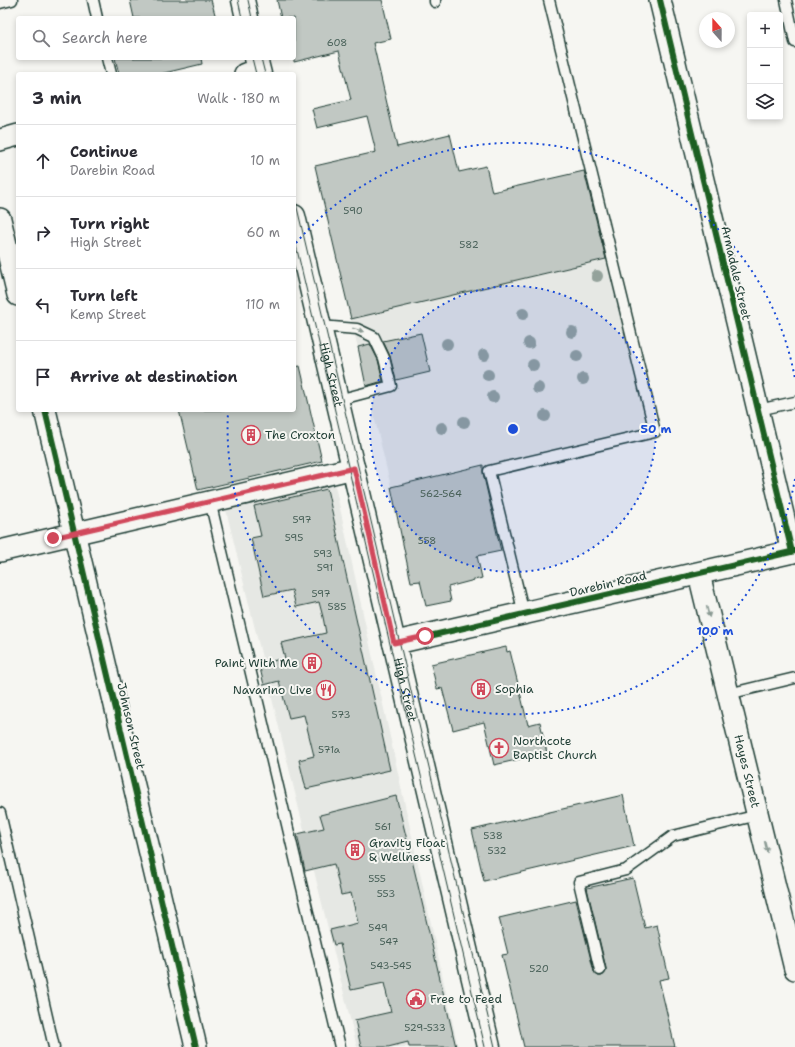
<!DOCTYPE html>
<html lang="en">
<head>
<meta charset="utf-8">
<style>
  :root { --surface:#fff; --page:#f7f7f7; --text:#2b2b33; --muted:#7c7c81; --line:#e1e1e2 }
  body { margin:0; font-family:"Shantell Sans",sans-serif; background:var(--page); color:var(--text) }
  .controls { position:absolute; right:12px; top:12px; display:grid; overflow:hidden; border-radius:4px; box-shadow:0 2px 6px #0003 }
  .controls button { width:36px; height:36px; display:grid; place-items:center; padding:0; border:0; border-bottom:1px solid var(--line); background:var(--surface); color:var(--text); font:20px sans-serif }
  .compass { position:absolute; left:699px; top:12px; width:36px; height:36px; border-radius:50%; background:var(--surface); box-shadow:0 2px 6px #0003; rotate:339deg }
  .stop { position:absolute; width:12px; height:12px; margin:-9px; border:3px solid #d1495b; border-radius:50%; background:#fff }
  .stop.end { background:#d1495b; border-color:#fff; box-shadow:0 1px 4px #0008 }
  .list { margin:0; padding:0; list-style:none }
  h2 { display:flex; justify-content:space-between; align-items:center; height:52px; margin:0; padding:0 16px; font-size:17px }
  h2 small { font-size:13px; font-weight:400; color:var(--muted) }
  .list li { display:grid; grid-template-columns:26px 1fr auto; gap:12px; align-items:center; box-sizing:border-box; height:72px; padding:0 16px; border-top:1px solid var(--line) }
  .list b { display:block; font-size:15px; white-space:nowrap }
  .list p { margin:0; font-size:13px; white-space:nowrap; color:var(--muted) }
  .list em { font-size:13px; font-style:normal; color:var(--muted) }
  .icon { flex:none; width:22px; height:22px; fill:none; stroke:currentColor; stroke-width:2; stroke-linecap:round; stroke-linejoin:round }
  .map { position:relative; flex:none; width:795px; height:1047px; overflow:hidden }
  .search { position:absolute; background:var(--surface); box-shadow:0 2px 6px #0003; left:16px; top:16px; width:280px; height:44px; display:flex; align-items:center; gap:10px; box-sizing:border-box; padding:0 14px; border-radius:4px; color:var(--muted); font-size:15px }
  .panel { position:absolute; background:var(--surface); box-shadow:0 2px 6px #0003; left:16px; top:72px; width:280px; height:340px; border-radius:4px }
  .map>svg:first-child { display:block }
  .built { fill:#e6e8e4 }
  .building { fill:#c1c8c3; stroke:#1f3d34 }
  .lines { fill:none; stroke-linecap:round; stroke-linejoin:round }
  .lane-casing { stroke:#1f3d34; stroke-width:13 }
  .street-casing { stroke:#1f3d34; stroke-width:24 }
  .secondary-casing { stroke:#1f3d34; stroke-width:25 }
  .lane { stroke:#f6f6f2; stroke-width:10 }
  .street { stroke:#f6f6f2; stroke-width:21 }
  .secondary { stroke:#f6f6f2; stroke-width:22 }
  .tram { stroke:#1f3d34; stroke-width:1 }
  .cycleway-casing { stroke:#f6f6f2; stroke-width:8 }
  .cycleway { stroke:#1b5e20; stroke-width:6 }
  .tree { fill:#94a29b }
  .oneway { fill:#8a9a93 }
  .route { stroke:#d1495b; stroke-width:5 }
  .ring { fill:none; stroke:#1d4ed8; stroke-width:2; stroke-dasharray:2 4 }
  .labels { text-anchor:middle; stroke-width:4; stroke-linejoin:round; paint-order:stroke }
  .number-label { font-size:10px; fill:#486058 }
  .street-label { font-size:12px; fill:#1f3d34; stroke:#f6f6f2 }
  .poi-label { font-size:12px; fill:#1f3d34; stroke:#f6f6f2; text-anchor:start }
  .centre { fill:#1d4ed8; stroke:#f6f6f2; stroke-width:2 }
  .ring-label { font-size:12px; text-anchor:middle; font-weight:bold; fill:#1d4ed8; stroke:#f6f6f2; stroke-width:4; stroke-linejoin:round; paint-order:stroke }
</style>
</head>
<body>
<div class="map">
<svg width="795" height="1047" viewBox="0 0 795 1047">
  <rect width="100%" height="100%" fill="#f6f6f2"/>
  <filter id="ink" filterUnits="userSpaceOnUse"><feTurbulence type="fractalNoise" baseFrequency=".025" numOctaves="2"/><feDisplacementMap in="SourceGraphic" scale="8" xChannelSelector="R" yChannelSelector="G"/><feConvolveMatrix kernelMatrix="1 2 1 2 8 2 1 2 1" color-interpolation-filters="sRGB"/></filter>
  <g filter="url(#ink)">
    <path class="built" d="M607,259L655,432L391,487L351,319Z
      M334,481L458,1047H357L225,506Z"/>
    <path class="building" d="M130,0H211L216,18H134Z
      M277,0H382L391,39L373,43L397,147L450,134L459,172L486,166L492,192L584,171L606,259L351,319L315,166L376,152L367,116L317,128L312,109L351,100L339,51L294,62V18H281Z
      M115,58H201L202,64L160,74H119Z
      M421,333L430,372L396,380L390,356L383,341Z
      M370,344L378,360L383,381L366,386L358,347Z
      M300,366L322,461L198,490L179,410H294V367Z
      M483,465V473L501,551L477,556L482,578L448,587L451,601L426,606L420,581L411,582L391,487Z
      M327,489L390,770L306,789L299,760L314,756L304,715L289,718L279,681L264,685L259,664L285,658L281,643L326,633L323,617L319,602L296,607L292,590L264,596L251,538L261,536L254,506Z
      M506,647L507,652L510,651L528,725L540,722L547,753L494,765L484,722L453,730L442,688L437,689L431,664Z
      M623,795L634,846L484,881L472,830Z
      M396,796L412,860L456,1047H409L408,1042L388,1047H361L355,1020L391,1012L384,983L351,990L340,944L334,945L330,930L358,923L351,893L341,895L334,864L305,871L297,834L324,828L320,815Z
      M633,878L645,928L657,925L669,978L659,980L675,1047H524L502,955L508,954L499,918L576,900L594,972L598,976H602L606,972V968L587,888Z"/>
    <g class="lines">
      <defs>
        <path id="lane" d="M93,0L97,18
          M435,0V2
          M786,0L795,42
          M0,3L12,0
          M107,58L111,74
          M320,326L357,329L374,337L384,358L391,386L338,400
          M758,410L795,402
          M210,501L340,1047
          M524,614L489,471L655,432L549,0
          M728,694L795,678
          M0,813L54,1047
          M600,970L579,882L626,870L673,836L758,815"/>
        <g id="street">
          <path d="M660,0L792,552"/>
          <path d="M245,74L259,71"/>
          <path d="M0,140L18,135"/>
          <path d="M0,219L18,295"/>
          <path d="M45,410L196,1047"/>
          <path d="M0,551L354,468"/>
          <path id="s1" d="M699,574L795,969"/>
        </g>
        <g id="secondary">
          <path d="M243,0L247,18"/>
          <path d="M256,58L260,74"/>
          <path id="s2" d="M294,216L489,1047"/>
          <path d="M394,643L795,551"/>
        </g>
      </defs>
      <use href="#lane" class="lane-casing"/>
      <use href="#street" class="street-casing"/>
      <use href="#secondary" class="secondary-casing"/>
      <use href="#lane" class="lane"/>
      <use href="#street" class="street"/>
      <use href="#secondary" class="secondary"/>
      <path class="tram" d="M238,0L242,18
        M248,0L252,18
        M252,58L256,74
        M261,58L265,74
        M294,195L495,1047
        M294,237L485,1047"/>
      <defs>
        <path id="cycleway" d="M660,0L792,552
          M45,410L196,1047
          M425,637L795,551"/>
      </defs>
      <use href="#cycleway" class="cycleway-casing"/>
      <use href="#cycleway" class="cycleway"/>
    </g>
    <g class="tree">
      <circle cx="597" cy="276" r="6"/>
      <circle cx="523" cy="314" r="6"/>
      <circle cx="572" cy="332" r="6"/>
      <circle cx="529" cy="343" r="6"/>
      <circle cx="447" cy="344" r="6"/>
      <circle cx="484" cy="355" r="6"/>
      <circle cx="577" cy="356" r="6"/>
      <circle cx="533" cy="365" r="6"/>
      <circle cx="488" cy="375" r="6"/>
      <circle cx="583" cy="379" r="6"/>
      <circle cx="538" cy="388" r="6"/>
      <circle cx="493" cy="397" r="6"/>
      <circle cx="545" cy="416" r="6"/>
      <circle cx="464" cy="422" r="6"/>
      <circle cx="442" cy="428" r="6"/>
    </g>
    <defs><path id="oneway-solid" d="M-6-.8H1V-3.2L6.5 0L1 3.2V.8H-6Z"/></defs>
    <g class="oneway">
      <use href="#oneway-solid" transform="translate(358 330) rotate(18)"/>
      <use href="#oneway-solid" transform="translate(708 612) rotate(76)"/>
      <use href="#oneway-solid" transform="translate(766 847) rotate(76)"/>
    </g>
  </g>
  <g class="lines" filter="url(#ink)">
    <path class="route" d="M53,538L354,468L394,643L425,636"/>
  </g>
  <circle cx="513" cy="429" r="143" fill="#1d4ed8" fill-opacity=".12"/>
  <g class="ring">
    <circle cx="513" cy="429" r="143"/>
    <path d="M795 479A286 286 0 0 1 228 412M296 243A286 286 0 0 1 795 379"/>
  </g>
  <defs>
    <symbol id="building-ring" viewBox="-11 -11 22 22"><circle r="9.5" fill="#f6f6f2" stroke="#d1495b" stroke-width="1.5"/><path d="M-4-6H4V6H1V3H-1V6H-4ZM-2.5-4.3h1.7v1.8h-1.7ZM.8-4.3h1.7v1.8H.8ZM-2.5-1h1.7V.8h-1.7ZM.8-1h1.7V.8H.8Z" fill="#d1495b"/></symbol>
    <symbol id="restaurant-ring" viewBox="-11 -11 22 22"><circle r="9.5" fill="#f6f6f2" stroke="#d1495b" stroke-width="1.5"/><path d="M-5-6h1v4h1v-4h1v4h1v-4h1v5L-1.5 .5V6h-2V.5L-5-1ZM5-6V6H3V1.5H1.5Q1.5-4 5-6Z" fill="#d1495b"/></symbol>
    <symbol id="church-ring" viewBox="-11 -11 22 22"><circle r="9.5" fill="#f6f6f2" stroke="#d1495b" stroke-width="1.5"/><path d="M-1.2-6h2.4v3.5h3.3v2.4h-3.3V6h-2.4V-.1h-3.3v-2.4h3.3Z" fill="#d1495b"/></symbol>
    <symbol id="civic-ring" viewBox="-11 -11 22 22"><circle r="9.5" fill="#f6f6f2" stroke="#d1495b" stroke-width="1.5"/><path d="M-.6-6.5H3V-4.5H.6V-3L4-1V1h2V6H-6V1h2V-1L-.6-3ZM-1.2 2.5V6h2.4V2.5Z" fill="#d1495b"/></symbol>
  </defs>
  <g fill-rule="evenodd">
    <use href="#building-ring" x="240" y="424" width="22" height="22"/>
    <use href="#building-ring" x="301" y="652" width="22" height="22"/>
    <use href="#building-ring" x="470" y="678" width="22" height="22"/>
    <use href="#restaurant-ring" x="315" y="679" width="22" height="22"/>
    <use href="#church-ring" x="488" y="737" width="22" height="22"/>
    <use href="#building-ring" x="344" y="839" width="22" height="22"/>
    <use href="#civic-ring" x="405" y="988" width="22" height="22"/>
  </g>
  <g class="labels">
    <g class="number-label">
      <text x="337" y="46">608</text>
      <text x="353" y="214">590</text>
      <text x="469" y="248">582</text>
      <text x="441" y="497">562-564</text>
      <text x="302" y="523">597</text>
      <text x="294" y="541">595</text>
      <text x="427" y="544">558</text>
      <text x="323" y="557">593</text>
      <text x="325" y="571">591</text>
      <text x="321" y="597">597</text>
      <text x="337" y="610">585</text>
      <text x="341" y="718">573</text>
      <text x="329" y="753">571a</text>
      <text x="383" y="830">561</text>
      <text x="493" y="839">538</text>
      <text x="497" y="854">532</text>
      <text x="377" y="882">555</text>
      <text x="386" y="897">553</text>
      <text x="378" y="931">549</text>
      <text x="389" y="945">547</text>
      <text x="391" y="969">543-545</text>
      <text x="539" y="972">520</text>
      <text x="425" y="1031">529-533</text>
    </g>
    <g class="street-label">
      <text transform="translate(736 273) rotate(77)" y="4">Armadale Street</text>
      <text dy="4" stroke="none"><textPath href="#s2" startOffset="163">High Street</textPath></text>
      <text transform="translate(608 584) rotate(-13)" y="4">Darebin Road</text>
      <text dy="4" stroke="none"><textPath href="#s2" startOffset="487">High Street</textPath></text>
      <text transform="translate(131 726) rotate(77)" y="4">Johnson Street</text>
      <text dy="4" stroke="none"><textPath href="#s1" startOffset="203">Hayes Street</textPath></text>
    </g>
    <g class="poi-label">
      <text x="265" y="439">The Croxton</text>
      <text x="298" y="667" text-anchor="end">Paint With Me</text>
      <text x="495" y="693">Sophia</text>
      <text x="312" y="694" text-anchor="end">Navarino Live</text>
      <text x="513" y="745">Northcote<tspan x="513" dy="14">Baptist Church</tspan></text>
      <text x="369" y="847">Gravity Float<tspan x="369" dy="14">&amp; Wellness</tspan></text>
      <text x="430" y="1003">Free to Feed</text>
    </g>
  </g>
  <circle cx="513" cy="429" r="6" class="centre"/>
  <g class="ring-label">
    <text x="656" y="433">50 m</text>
    <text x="715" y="635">100 m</text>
  </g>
</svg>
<div class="controls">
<button>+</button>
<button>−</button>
<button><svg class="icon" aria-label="layers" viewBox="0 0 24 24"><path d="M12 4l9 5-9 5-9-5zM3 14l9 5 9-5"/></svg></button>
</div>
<svg class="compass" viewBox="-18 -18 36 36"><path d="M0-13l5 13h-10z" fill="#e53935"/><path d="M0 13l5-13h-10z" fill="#7c7c81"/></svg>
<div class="stop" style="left:425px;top:636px"></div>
<div class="stop end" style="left:53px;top:538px"></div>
<div class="search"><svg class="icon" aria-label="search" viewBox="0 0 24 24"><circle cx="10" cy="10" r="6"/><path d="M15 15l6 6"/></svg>Search here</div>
<section class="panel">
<h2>3 min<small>Walk · 180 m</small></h2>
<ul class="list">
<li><svg class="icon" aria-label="ahead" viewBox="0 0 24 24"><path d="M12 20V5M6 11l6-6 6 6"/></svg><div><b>Continue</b><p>Darebin Road</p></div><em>10 m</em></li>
<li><svg class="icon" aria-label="right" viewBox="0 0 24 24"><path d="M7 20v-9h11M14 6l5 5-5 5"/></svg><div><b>Turn right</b><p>High Street</p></div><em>60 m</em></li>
<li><svg class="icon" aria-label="left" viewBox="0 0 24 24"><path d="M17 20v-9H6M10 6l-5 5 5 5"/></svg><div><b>Turn left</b><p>Kemp Street</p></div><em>110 m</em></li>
<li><svg class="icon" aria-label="arrive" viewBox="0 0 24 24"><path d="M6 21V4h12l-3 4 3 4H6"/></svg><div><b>Arrive at destination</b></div></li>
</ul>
</section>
</div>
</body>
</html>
